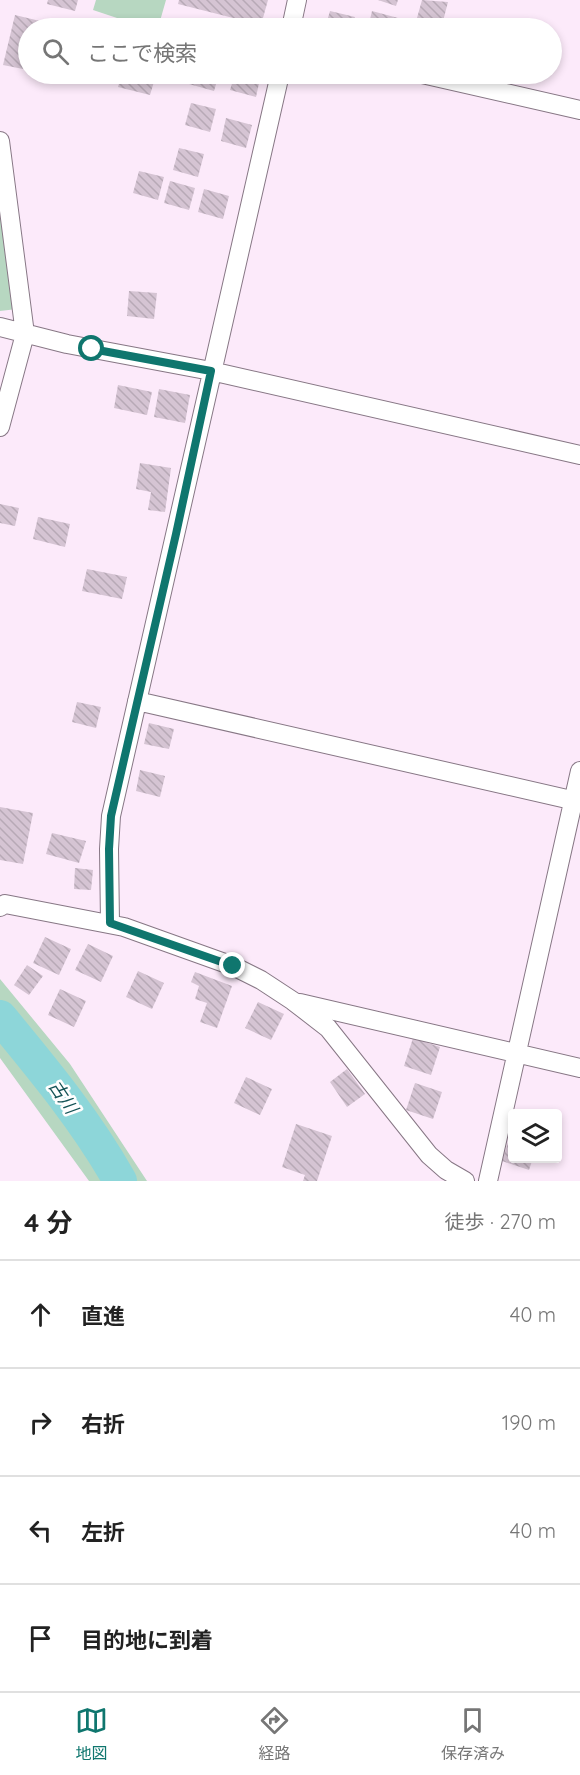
<!DOCTYPE html>
<html lang="ja">
<head>
<meta charset="utf-8">
<style>
  :root { --surface:#fff; --page:#f2f2f2; --text:#222; --muted:#767676; --line:#e0e0e0; --accent:#0f766e }
  body { margin:0; font-family:Quicksand,"Noto Sans JP",sans-serif; background:var(--page); color:var(--text) }
  .controls { position:absolute; right:18px; bottom:18px; display:grid; overflow:hidden; border-radius:6px; box-shadow:0 3px 9px #0003 }
  .controls button { width:54px; height:54px; display:grid; place-items:center; padding:0; border:0; border-bottom:2px solid var(--line); background:var(--surface); color:var(--text); font:30px sans-serif }
  .stop { position:absolute; width:18px; height:18px; margin:-14px; border:4px solid #0f766e; border-radius:50%; background:#fff }
  .stop.end { background:#0f766e; border-color:#fff; box-shadow:0 2px 6px #0008 }
  .list { margin:0; padding:0; list-style:none }
  h2 { display:flex; justify-content:space-between; align-items:center; height:78px; margin:0; padding:0 24px; font-size:26px }
  h2 small { font-size:20px; font-weight:400; color:var(--muted) }
  .list li { display:grid; grid-template-columns:39px 1fr auto; gap:18px; align-items:center; box-sizing:border-box; height:108px; padding:0 24px; border-top:2px solid var(--line) }
  .list b { display:block; font-size:22px; white-space:nowrap }
  .list em { font-size:20px; font-style:normal; color:var(--muted) }
  .icon { flex:none; width:33px; height:33px; fill:none; stroke:currentColor; stroke-width:2; stroke-linecap:round; stroke-linejoin:round }
  .map { position:relative; flex:none; width:580px; height:1181px; overflow:hidden }
  .search { position:absolute; background:var(--surface); box-shadow:0 3px 9px #0003; left:18px; right:18px; top:18px; height:66px; display:flex; align-items:center; gap:15px; box-sizing:border-box; padding:0 21px; border-radius:33px; color:var(--muted); font-size:22px }
  .sheet { height:510px; background:var(--surface) }
  nav { display:flex; justify-content:space-around; align-items:center; box-sizing:border-box; height:84px; border-top:2px solid var(--line); background:var(--surface); font-size:16px; color:var(--muted) }
  nav a { display:grid; justify-items:center; gap:3px }
  nav .on { color:var(--accent) }
  .map>svg:first-child { display:block }
  .green { fill:#b7d7c1 }
  .lines { fill:none; stroke-linecap:round; stroke-linejoin:round }
  .river { stroke:#8dd6d9; stroke-width:34 }
  .building { fill:url(#building-back-hatch) }
  .street-casing { stroke:#877785; stroke-width:20 }
  .street { stroke:#fff; stroke-width:18 }
  .route { stroke:#0f766e; stroke-width:8 }
  .labels { text-anchor:middle; stroke-width:5; stroke-linejoin:round; paint-order:stroke }
  .water-label { font-size:18px; font-style:italic; fill:#145356; stroke:#fefefe }
</style>
</head>
<body>
<div class="map">
<svg width="580" height="1181" viewBox="0 0 580 1181">
  <defs>
    <pattern id="building-back-hatch" width="6" height="6" patternUnits="userSpaceOnUse" patternTransform="scale(1.5)"><rect width="6" height="6" fill="#d5c4d3"/><path d="M-1 5l2 2M0 0l6 6M5-1l2 2" fill="none" stroke="#b7a9b6"/></pattern>
  </defs>
  <rect width="100%" height="100%" fill="#fceafa"/>
  <path class="green" d="M96,0H166L158,28H147L93,10Z
    M0,174L17,309L0,311Z
    M0,979L70,1064L147,1181H89L0,1058Z"/>
  <g class="lines">
    <path class="river" d="M0,1017C43,1069 87,1122 120,1181"/>
  </g>
  <path class="building" d="M48,0H78L75,11L47,4Z
    M179,0H268L261,25L178,4Z
    M378,0H398L396,6Z
    M422,0L448,2L442,25L417,18Z
    M330,11L355,17L352,28H325Z
    M372,11L398,18L395,28H368Z
    M15,15L69,28H28V70L3,65Z
    M47,74H71L70,80Z
    M122,74L156,75L150,95L118,87Z
    M192,74H219L214,91L189,84Z
    M235,74H261L256,97L230,90Z
    M191,103L216,109L210,132L185,125Z
    M226,118L252,125L246,148L221,141Z
    M179,148L204,154L198,177L173,170Z
    M139,171L164,177L158,200L133,193Z
    M170,181L195,188L189,210L164,203Z
    M204,189L229,196L223,219L198,212Z
    M129,291L157,293L154,319L127,316Z
    M118,385L152,392L147,415L114,408Z
    M159,389L190,395L185,423L154,417Z
    M140,463L171,468L165,512L148,510L151,492L136,489Z
    M0,504L19,508L15,526L0,523Z
    M38,517L70,524L65,547L33,539Z
    M87,569L127,577L122,599L82,591Z
    M77,702L101,707L96,728L72,722Z
    M149,723L174,729L169,749L144,744Z
    M140,770L165,776L160,797L136,791Z
    M0,807L33,813L23,864L0,860Z
    M52,833L86,841L79,863L46,854Z
    M75,868L93,870L91,890L74,889Z
    M45,937L71,949L59,975L33,963Z
    M88,944L113,956L101,982L75,970Z
    M27,965L43,976L29,995L14,985Z
    M138,971L164,983L152,1009L126,997Z
    M195,972L232,986L217,1028L200,1022L207,1003L195,999L199,986L191,982Z
    M60,989L86,1001L74,1027L48,1015Z
    M258,1002L284,1014L271,1040L245,1028Z
    M413,1038L440,1047L431,1075L404,1066Z
    M347,1069L365,1094L347,1107L330,1082Z
    M246,1077L272,1089L260,1115L234,1103Z
    M415,1083L442,1092L433,1119L406,1110Z
    M296,1124L332,1136L317,1181H303L305,1175L282,1167Z
    M512,1130V1158H533L529,1170L502,1161Z"/>
  <g class="lines">
    <defs>
      <path id="street" d="M291,28L297,0
        M422,74L580,110
        M0,141L25,334L0,427
        M0,327L67,344L211,371L580,455
        M137,701L580,802
        M0,907L5,904L124,927L233,966L261,980L293,1001L328,1028L429,1155L446,1170L465,1181
        M110,923L109,849L111,816L280,74
        M300,1003L580,1068
        M488,1181L580,771"/>
    </defs>
    <use href="#street" class="street-casing"/>
    <use href="#street" class="street"/>
  </g>
  <g class="lines">
    <path class="route" d="M92,349L211,371L176,534L111,816L109,849L110,923L233,966"/>
  </g>
  <g class="labels">
    <g class="water-label">
      <text transform="translate(63 1097) rotate(56)" y="6">古川</text>
    </g>
  </g>
</svg>
<div class="controls">
<button><svg class="icon" aria-label="layers" viewBox="0 0 24 24"><path d="M12 4l9 5-9 5-9-5zM3 14l9 5 9-5"/></svg></button>
</div>
<div class="stop" style="left:92px;top:349px"></div>
<div class="stop end" style="left:233px;top:966px"></div>
<div class="search"><svg class="icon" aria-label="search" viewBox="0 0 24 24"><circle cx="10" cy="10" r="6"/><path d="M15 15l6 6"/></svg>ここで検索</div>
</div>
<section class="sheet">
<h2>4 分<small>徒歩 · 270 m</small></h2>
<ul class="list">
<li><svg class="icon" aria-label="ahead" viewBox="0 0 24 24"><path d="M12 20V5M6 11l6-6 6 6"/></svg><div><b>直進</b></div><em>40 m</em></li>
<li><svg class="icon" aria-label="right" viewBox="0 0 24 24"><path d="M7 20v-9h11M14 6l5 5-5 5"/></svg><div><b>右折</b></div><em>190 m</em></li>
<li><svg class="icon" aria-label="left" viewBox="0 0 24 24"><path d="M17 20v-9H6M10 6l-5 5 5 5"/></svg><div><b>左折</b></div><em>40 m</em></li>
<li><svg class="icon" aria-label="arrive" viewBox="0 0 24 24"><path d="M6 21V4h12l-3 4 3 4H6"/></svg><div><b>目的地に到着</b></div></li>
</ul>
</section>
<nav>
<a class="on"><svg class="icon" aria-label="map" viewBox="0 0 24 24"><path d="M3 6l6-2 6 2 6-2v14l-6 2-6-2-6 2zM9 4v14M15 6v14"/></svg>地図</a>
<a><svg class="icon" aria-label="directions" viewBox="0 0 24 24"><path d="M12 3l9 9-9 9-9-9zM9 14v-3h6M13 9l2 2-2 2"/></svg>経路</a>
<a><svg class="icon" aria-label="saved" viewBox="0 0 24 24"><path d="M7 4h10v16l-5-4-5 4z"/></svg>保存済み</a>
</nav>
</body>
</html>
